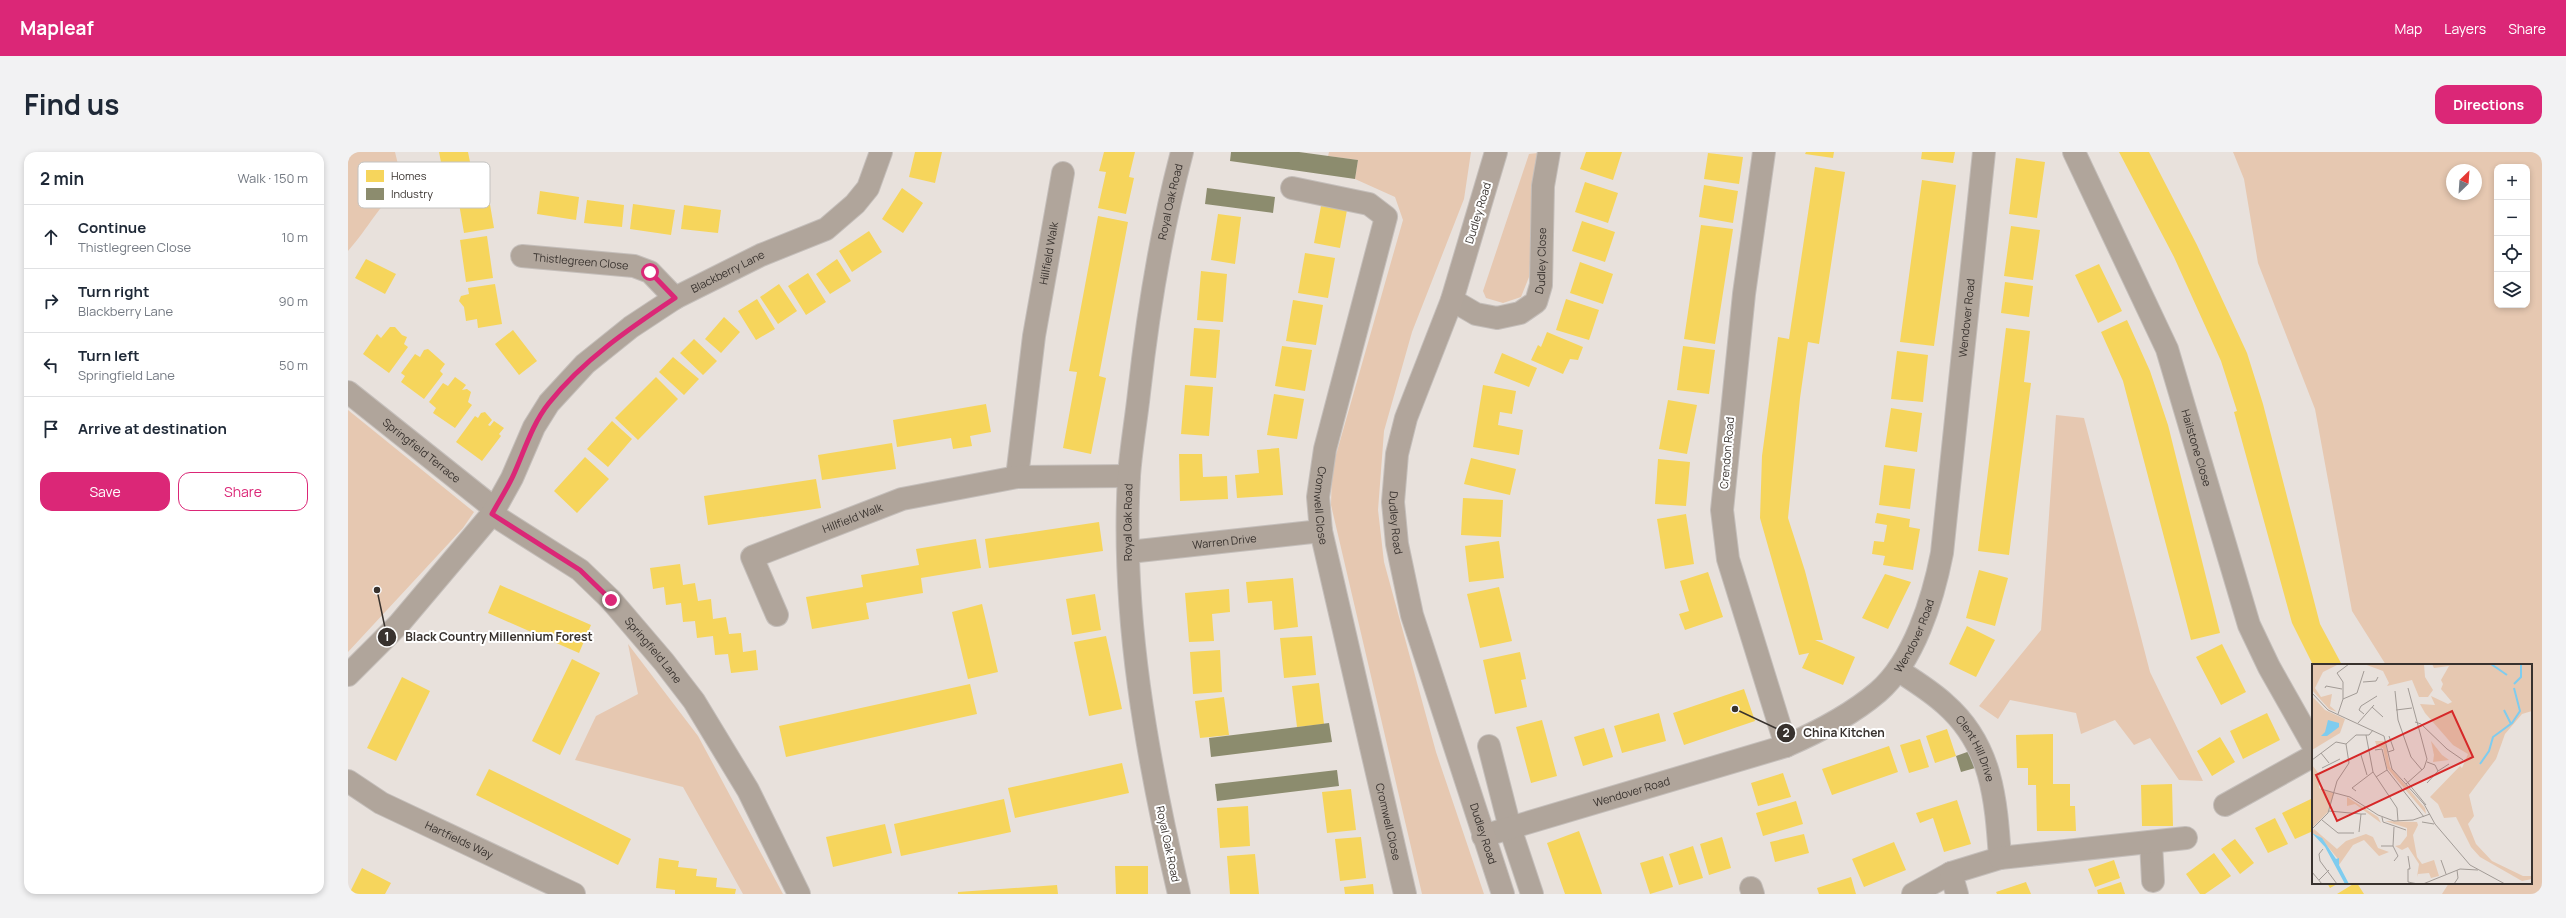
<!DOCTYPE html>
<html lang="en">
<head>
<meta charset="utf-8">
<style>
  :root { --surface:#fff; --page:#f2f2f3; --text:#1f2937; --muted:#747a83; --line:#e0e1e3; --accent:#db2777 }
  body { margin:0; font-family:Manrope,sans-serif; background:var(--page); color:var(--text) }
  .controls { position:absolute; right:12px; top:12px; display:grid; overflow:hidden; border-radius:8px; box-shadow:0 2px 6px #0003 }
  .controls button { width:36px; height:36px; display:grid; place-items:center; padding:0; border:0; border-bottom:1px solid var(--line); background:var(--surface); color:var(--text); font:20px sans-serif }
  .compass { position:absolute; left:2098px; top:12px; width:36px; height:36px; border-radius:50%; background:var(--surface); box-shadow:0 2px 6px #0003; rotate:25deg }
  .stop { position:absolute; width:12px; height:12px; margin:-9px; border:3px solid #db2777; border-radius:50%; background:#fff }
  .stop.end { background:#db2777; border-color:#fff; box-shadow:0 1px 4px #0008 }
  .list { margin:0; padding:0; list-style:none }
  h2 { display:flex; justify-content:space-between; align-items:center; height:52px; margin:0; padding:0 16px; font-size:17px }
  h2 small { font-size:13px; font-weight:400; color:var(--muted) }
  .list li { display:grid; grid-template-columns:26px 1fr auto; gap:12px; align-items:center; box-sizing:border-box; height:64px; padding:0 16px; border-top:1px solid var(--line) }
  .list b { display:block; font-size:15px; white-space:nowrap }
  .list p { margin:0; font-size:13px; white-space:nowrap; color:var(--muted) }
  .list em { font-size:13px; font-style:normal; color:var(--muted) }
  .actions { display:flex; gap:8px; padding:12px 16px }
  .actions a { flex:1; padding:9px 0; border:1px solid var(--accent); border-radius:12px; text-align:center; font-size:14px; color:var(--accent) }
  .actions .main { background:var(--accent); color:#fff }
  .icon { flex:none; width:22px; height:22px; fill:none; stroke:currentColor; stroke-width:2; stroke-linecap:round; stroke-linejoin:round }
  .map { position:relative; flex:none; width:2194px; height:742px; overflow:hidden; border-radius:12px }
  header { display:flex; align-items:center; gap:24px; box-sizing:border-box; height:56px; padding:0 20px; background:var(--accent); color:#fff }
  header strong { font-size:19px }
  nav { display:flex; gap:22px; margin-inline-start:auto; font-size:14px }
  .intro { display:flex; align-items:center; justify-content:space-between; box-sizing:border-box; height:96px; padding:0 24px }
  h1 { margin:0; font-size:28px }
  .button { padding:10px 18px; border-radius:12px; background:var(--accent); color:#fff; font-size:14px; font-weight:700 }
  main { display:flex; gap:24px; padding:0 24px }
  aside { flex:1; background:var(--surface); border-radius:12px; box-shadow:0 2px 6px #0003 }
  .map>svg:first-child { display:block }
  .green { fill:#e6c8b1; fill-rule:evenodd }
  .homes { fill:#f6d55c }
  .industry { fill:#8c8c6e }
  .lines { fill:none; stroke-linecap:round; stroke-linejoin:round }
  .minor-casing { stroke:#c4beba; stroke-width:24 }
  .major-casing { stroke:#c4beba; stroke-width:24 }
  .minor { stroke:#b0a59b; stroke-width:22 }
  .major { stroke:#b1a59b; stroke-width:22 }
  .route { stroke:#db2777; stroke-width:5 }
  .labels { text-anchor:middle; stroke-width:4; stroke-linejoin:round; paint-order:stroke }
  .street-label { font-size:11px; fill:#38322e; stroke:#fff }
  .inset-river { fill:none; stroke:#7eccef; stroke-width:2 }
  .inset-road { fill:none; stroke:#a29b96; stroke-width:1 }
  .view { fill:#d62828; fill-opacity:0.15; stroke:#d62828; stroke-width:2 }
  .inset-edge { fill:none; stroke:#38322e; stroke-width:2 }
  .key { fill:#fff; stroke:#c3c2c0; stroke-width:1 }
  .key-label { font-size:11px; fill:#38322e }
  .leader { fill:none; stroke:#38322e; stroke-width:1.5 }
  .callout-dot { fill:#38322e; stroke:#fff; stroke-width:1.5 }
  .mark-label { font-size:12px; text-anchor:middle; font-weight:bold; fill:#fff }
  .callout-label { font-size:12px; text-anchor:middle; font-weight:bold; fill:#38322e; stroke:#fff; stroke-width:4; stroke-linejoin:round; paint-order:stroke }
</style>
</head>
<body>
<header>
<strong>Mapleaf</strong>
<nav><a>Map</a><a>Layers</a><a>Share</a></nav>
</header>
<div class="intro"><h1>Find us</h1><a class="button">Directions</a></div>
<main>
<aside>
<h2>2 min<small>Walk · 150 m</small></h2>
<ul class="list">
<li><svg class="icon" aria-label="ahead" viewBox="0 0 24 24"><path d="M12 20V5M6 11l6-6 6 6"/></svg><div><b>Continue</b><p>Thistlegreen Close</p></div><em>10 m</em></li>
<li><svg class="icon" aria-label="right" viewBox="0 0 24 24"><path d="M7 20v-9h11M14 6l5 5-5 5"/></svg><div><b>Turn right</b><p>Blackberry Lane</p></div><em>90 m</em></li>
<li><svg class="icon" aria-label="left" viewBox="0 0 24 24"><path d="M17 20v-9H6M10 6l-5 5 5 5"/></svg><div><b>Turn left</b><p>Springfield Lane</p></div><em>50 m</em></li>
<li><svg class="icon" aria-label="arrive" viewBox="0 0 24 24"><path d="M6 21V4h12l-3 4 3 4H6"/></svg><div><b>Arrive at destination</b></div></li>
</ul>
<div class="actions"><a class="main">Save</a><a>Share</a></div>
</aside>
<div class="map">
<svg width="2194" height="742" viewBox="0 0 2194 742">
  <rect width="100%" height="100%" fill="#e8e1dc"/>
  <path class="green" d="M0,0H47L55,33C32,51 20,77 0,99Z
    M981,0H1123L1116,47L1064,180L1036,279L1030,358L1036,410L1088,600L1136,742H1074L983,353L984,317L1055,68L1047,45L1007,27L1010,8L980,4Z
    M1885,0H2194V742H2094L2101,731H2183V513H2038L2004,459L1967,257L1910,111L1896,27ZM2149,15H2179V153H2149ZM2104,18H2128V42H2104Z
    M1190,1L1181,125L1173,145L1155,151L1138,146L1135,139L1181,2Z
    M0,258L126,360L115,376L0,500Z
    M1708,263L1736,266L1802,520L1855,629L1831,628L1802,586L1786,593L1767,568L1733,582L1728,561L1662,548L1650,567L1631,554L1693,478Z
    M280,492L350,584L435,742H395L335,635L227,608L248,564L290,542Z"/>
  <path class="homes" d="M91,0H120L126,30L98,36Z
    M567,0H594L587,31L561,25Z
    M756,0H787L781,25L786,26L778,62L750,56L758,20L751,19Z
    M1238,0H1274L1265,28L1232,17Z
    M1458,0H1486L1485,6L1457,2Z
    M1574,0H1607L1605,11L1573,7Z
    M1771,0H1801L1849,93L1899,201L1915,252L1972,472L1994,513H1965L1944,471L1886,260L1889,259L1873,209L1826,105Z
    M1360,1L1395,5L1391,32L1356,27Z
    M1668,6L1697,10L1689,66L1661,62Z
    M1467,15L1497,20L1471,192L1460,190L1452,246L1440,366L1457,419L1475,488H1467L1507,505L1495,533L1454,516L1461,501L1451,503L1412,366L1414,304L1430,185L1441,187Z
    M1574,28L1608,33L1586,194L1552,190Z
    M1237,30L1270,41L1260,71L1227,60Z
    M1356,33L1390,39L1385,71L1351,65Z
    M139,35L146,76L116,81L109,40Z
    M554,36L575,51L555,81L534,67Z
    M192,39L231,45L228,68L189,62Z
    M239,48L276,53L274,75L236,71Z
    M285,52L327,58L323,83L282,77Z
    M336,53L373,58L370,81L333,77Z
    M973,54L999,58L992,96L966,91Z
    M870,62L893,65L887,112L863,108Z
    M750,64L780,70L751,224L758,226L743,302L715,296L729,220L721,219Z
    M1234,69L1267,80L1257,110L1224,99Z
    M1353,73L1385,77L1367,192L1336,187Z
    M1663,74L1692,78L1685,128L1656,124Z
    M521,79L534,100L504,120L491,99Z
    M139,84L145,126L118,130L112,88Z
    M957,101L987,106L980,146L950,141Z
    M18,107L48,122L37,142L7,126Z
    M489,107L503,129L482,142L468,122Z
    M1232,110L1265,122L1255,152L1222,141Z
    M1751,112L1774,159L1750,171L1727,123Z
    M853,119L879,122L875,170L849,168Z
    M460,121L478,150L458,163L440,134Z
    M1657,130L1685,134L1681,165L1653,161Z
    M147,132L154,172L130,176L129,167L118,169L116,155L111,149L113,144L121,142L120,136Z
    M431,132L449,159L430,172L412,145Z
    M409,147L427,177L408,188L390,159Z
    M1218,147L1251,158L1241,188L1208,178Z
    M945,148L975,153L968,193L938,189Z
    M376,165L392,180L373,201L357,187Z
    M1779,168L1802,219L1820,273L1872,481L1843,488L1775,229L1753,180Z
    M42,175H47L54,183L59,185L56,192L60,195L41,221L15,202L29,182L33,186Z
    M846,176L872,178L868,226L842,224Z
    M1658,176L1682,179L1676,230L1683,231L1661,403L1630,399Z
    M165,178L189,209L171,223L147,192Z
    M1199,180L1235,195L1230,208L1222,207L1215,222L1183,208L1190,193L1193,195Z
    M346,187L369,209L355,223L332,201Z
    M934,194L964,198L957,239L927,234Z
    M1335,194L1367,198L1361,242L1329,238Z
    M80,197L97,212L92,219L95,222L76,247L53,230L57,224L53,221L67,202L72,205L76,198Z
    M1549,199L1580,203L1575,250L1543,247Z
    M1154,201L1189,216L1181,235L1146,221Z
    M325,205L351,227L336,243L311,220Z
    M107,225L118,233L114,238L119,237L123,240L120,250L124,253L107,276L85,261L88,256L81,250L95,231L100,234Z
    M308,225L330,247L290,288L267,266Z
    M837,233L865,235L861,284L833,282Z
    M1135,233L1168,239L1164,262L1152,260L1150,273L1175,278L1171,303L1125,295Z
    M926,242L956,247L949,287L919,283Z
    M1320,248L1349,253L1339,302L1311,297Z
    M638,252L643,280L622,284L624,294L605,297L603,286L549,295L545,268Z
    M1543,256L1574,261L1569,300L1537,295Z
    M137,260L144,268L140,273L142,274L146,269L156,276L151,282L153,284L134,309L108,290L127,264L130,266L133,261Z
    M264,269L284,287L260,315L239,297Z
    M544,291L548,317L474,328L470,303Z
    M931,296L935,343L889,346L887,323L911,321L909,298Z
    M831,302H854L855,325L879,324L880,347L832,349Z
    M237,305L261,327L229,361L206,339Z
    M1123,306L1168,317L1162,343L1116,332Z
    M1310,307L1342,310L1338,354L1307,352Z
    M1536,313L1567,317L1562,357L1531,353Z
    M468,327L473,356L360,373L356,344Z
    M1115,346L1155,348L1153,385L1113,383Z
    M1529,361L1562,367L1561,375L1572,377L1565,418L1535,413L1537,404L1524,402L1526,389L1536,390L1539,373L1527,371Z
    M1338,362L1346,412L1317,417L1309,367Z
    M751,370L755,399L641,416L637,387Z
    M628,387L633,416L573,426L575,441L518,451L521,467L464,477L458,445L515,435L513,423L571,413L568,397Z
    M1151,389L1156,426L1121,430L1117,394Z
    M332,412L335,433L347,431L350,449L363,447L365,467L378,465L381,482L393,481L395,500L408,498L410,518L383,521L380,502L367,503L365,484L349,486L347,469L335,470L333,451L318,453L316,435L305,437L302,416Z
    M1631,418L1660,426L1647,474L1618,466Z
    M1360,420L1375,465L1337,478L1331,462L1341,459L1332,429Z
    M1537,422L1563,430L1540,477L1514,466Z
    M945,426L950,475L926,478L924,449L900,451L898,430Z
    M152,433L243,473L231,501L140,461Z
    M1151,435L1164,489L1132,496L1119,442Z
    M881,437L882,460L864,462L866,489L841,490L837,441Z
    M747,442L753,478L724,483L718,447Z
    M634,452L650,520L620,527L604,460Z
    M1619,474L1647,488L1628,525L1601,512Z
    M758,484L774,557L741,564L726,490Z
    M964,484L968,523L936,526L932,486Z
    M1874,492L1898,540L1873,553L1848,505Z
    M872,498L874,540L845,542L842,500Z
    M1172,500L1178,527L1173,528L1179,555L1147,562L1135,508Z
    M224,507L252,521L212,603L184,589Z
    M54,525L82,539L48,609L19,596Z
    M971,531L976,572L949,575L944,534Z
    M622,532L629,562L438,605L431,574Z
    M1396,537L1407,569L1336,593L1325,561Z
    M876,545L881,583L852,586L847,549Z
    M1311,561L1318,589L1274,601L1266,574Z
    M1919,561L1932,588L1895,607L1882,579Z
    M1194,568L1209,624L1183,631L1168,575Z
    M1256,576L1265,605L1235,614L1226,585Z
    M1599,577L1608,604L1587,611L1578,584Z
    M1705,582V632H1722V654H1727L1728,679H1689L1688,633H1680V616H1669L1668,583Z
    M1872,585L1887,610L1864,624L1849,599Z
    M1572,587L1581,615L1561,621L1552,593Z
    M1541,594L1550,620L1484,643L1474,617Z
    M774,611L781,641L667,666L660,636Z
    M141,617L283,687L270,713L128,643Z
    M1435,621L1443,645L1410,654L1403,631Z
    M1824,632L1825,674H1794L1793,633Z
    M1003,637L1008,678L979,681L974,640Z
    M1965,646V679L1947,687L1934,661Z
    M656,647L663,680L553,704L546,672Z
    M1609,648L1623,692L1596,700L1585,666L1572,671L1568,661Z
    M1448,649L1455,672L1415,684L1408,661Z
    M900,654L902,694L872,696L869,656Z
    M1927,666L1940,692L1920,701L1907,676Z
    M537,672L544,701L485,715L478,685Z
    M1231,679L1252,736L1254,742H1217L1199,691Z
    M1456,682L1461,701L1427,710L1422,690Z
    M1013,685L1018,726L992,729L987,687Z
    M1374,685L1383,716L1361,723L1352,692Z
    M1887,687L1906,711L1892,722L1873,697Z
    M1546,690L1558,718L1516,735L1504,707Z
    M1345,694L1355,726L1331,733L1321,702Z
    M1866,701L1883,724L1857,742H1852L1838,722Z
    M907,702L911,742H882L879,704Z
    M1315,704L1325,735L1302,742L1292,711Z
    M311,706L331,709L330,715L349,717L348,724L369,726L368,735L388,737L387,742H327V738L308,736Z
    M1766,708L1772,726L1747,735L1740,717Z
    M767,714H800V742H768Z
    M14,716L43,731L37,742H1Z
    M1503,725L1508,742H1471L1469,736Z
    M1678,730L1683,742H1649L1648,740Z
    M1773,730L1777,742H1750L1749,738Z
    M1979,731H1991L1982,736Z
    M2007,731H2009L2016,742H1989Z
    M1025,732L1026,742H997L996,735Z
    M709,733L710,742H610V740Z"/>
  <path class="industry" d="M883,0H951L1010,8L1007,27L882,9Z
    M859,36L927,45L925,61L857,52Z
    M981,571L984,590L863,605L861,586Z
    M1622,599L1627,616L1613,620L1608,604Z
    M989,618L991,634L869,649L867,632Z"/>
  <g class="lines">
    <defs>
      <g id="minor">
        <path d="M1416,0L1396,142L1374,358L1380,407L1438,594"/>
        <path id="s1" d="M1726,0L1819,197L1901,473L1921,515L1965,593"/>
        <path id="s2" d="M944,36L1021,52L1038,65L977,297L970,345L973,379L1057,742"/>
        <path id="s3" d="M174,104L286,114L302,120L327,146"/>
        <path id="s4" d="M1104,148L1128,162L1149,166L1172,161L1188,150L1193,133L1195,34L1201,0"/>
        <path id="s5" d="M0,240L147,357"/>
        <path id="s6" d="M669,325L686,184L715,21"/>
        <path id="s7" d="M144,362L232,418L263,448L316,510L346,549L400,638L451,742"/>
        <path id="s8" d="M781,400L973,379"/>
        <path id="s9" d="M429,463L404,405L554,347L669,325L781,324"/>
        <path id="s10" d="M1550,518C1566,529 1583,539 1597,552C1644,593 1648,647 1652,706L1603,721L1565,742"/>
        <path id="s11" d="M0,523L51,472L144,362L164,326L186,275L201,251L237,212L283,175L327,146L413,103L478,77L507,52L520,36L533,0"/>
        <path d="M1141,594L1162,676L1184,742"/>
        <path id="s12" d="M0,629L33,651L226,742"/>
        <path d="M1877,653L1965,604"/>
        <path id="s13" d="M1135,684L1438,594C1470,580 1503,563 1530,540C1566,509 1585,447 1594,401L1636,0"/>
        <path d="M1803,690L1805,729"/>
        <path d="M1652,706L1838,686"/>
        <path d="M1603,721L1609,742"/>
        <path d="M1403,736L1405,742"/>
        <path id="s14" d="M831,742C799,606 773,464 781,324C783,296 788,269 791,241C800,160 813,79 834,0"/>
      </g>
      <g id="major">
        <path id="s15" d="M1148,0L1104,148L1058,266L1049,302L1045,350L1049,392L1064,463L1155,742"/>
      </g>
    </defs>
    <use href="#minor" class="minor-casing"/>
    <use href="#major" class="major-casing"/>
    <use href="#minor" class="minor"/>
    <use href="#major" class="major"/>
  </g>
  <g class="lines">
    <path class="route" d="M263,448L232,418L144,362C151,349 159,337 165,324C176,300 184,272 201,251C235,208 282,176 327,146L302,120"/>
  </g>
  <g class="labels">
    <g class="street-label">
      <text dy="4" stroke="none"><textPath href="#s14" startOffset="700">Royal Oak Road</textPath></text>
      <text transform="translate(1130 61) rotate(-73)" y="4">Dudley Road</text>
      <text dy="4" stroke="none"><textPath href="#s6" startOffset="226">Hillfield Walk</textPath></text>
      <text dy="4" stroke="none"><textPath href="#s3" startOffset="59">Thistlegreen Close</textPath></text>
      <text dy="4" stroke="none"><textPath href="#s4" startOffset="134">Dudley Close</textPath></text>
      <text dy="4" stroke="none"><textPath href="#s11" startOffset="565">Blackberry Lane</textPath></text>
      <text dy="4" stroke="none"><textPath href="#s13" startOffset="815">Wendover Road</textPath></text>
      <text dy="4" stroke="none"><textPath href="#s1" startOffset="321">Hailstone Close</textPath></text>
      <text dy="4" stroke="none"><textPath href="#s5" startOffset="94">Springfield Terrace</textPath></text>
      <text transform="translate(1379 301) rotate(-85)" y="4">Crendon Road</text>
      <text dy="4" stroke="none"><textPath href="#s2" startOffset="397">Cromwell Close</textPath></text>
      <text dy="4" stroke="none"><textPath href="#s9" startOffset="171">Hillfield Walk</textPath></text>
      <text dy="4" stroke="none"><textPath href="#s14" startOffset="376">Royal Oak Road</textPath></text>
      <text dy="4" stroke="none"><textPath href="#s15" startOffset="387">Dudley Road</textPath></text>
      <text dy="4" stroke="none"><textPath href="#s8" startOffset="96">Warren Drive</textPath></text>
      <text dy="4" stroke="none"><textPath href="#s13" startOffset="491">Wendover Road</textPath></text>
      <text dy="4" stroke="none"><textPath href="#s7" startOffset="213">Springfield Lane</textPath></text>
      <text dy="4" stroke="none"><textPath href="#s10" startOffset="113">Clent Hill Drive</textPath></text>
      <text dy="4" stroke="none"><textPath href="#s13" startOffset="155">Wendover Road</textPath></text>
      <text dy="4" stroke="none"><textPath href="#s2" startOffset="721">Cromwell Close</textPath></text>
      <text dy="4" stroke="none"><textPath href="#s15" startOffset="711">Dudley Road</textPath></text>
      <text dy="4" stroke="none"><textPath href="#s12" startOffset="126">Hartfields Way</textPath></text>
      <text transform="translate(820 692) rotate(78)" y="4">Royal Oak Road</text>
    </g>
  </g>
  <g transform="translate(1964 512)">
    <rect width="220" height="220" fill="#e8e1dc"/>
    <path d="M0,0H27L11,8L3,24L9,33L20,30L18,42L25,48L17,45L0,26ZM52,0H112L113,13L121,26L116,33H107L100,16L75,22L77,19L71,7ZM120,0H220V47L210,50L193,70L184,95L157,131L162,152L156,160L164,180L180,197L211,212H220V215L210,217L168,193L159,183L144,153L132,154L126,140L118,133L148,102L150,104L156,90L141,81L113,49L108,40L123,41L119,32L136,40L140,38L129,25L131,20L129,16L137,2L122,4ZM0,32L13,46L33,55L28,69L0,86ZM63,77H73L78,103L113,144L114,150L75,104L71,84L65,83ZM119,77L130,91L137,96L121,98L122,91ZM0,101L8,111L7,124L22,129L17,147L0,164ZM35,133L66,153L69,159L43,140L35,142ZM73,157L105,158L106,161L101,171L105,193L110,200L122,196L127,212L119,214L117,209L106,210L105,213L107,200L96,183L90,186L83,182L88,181L95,172V164ZM2,165L25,185L34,177L54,170L61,173L66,184L77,188L67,192L52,176L41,181L27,201L26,195L8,173L0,169Z" fill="#e6c8b1"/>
    <path d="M16,56L27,59V63L15,72H9L13,68ZM0,169L10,174L24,195L27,194V201L37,220H33L13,183Z" fill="#7eccef"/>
    <path class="inset-river" d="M179,0L195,11M202,20L209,13V0M192,46L199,60M168,100L177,87L181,73L200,59L208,47L202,24"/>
    <path class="inset-road" d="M51,18L64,17L66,13M13,24L14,22L30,25M83,27L86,56L99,93L110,106M0,29L16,46L72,72L80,105L112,140L123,160L158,201L193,220M31,35L45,29L52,7M60,43L71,53M84,46L100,44M26,50L31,35V18L25,9L37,0M52,50L47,46L49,42L65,32M103,58L109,60L135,85L151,96M46,59L62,41M54,71L61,108L85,144L86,157M63,86L70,85L75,106L112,153M76,88L82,86L77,72M9,89L17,99M49,91L55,111M0,96L24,78L34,80M115,98L123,101L126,107L115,119M10,104L28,95M126,107L137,100M64,113L75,106M92,114L114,141M94,120L112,104L115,95L96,24M9,125L23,129M44,127L40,124L61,108M23,129L38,133L66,151L82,157L101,156L118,150M17,147L49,150M70,153L71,158L94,166M10,156L26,169H42M110,158L122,160M0,165L16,149L25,117L37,99L34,80L44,71H57L61,66M47,168L49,150H54M69,182H81L82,163M81,182L86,192L82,197M11,185L7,190L8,197L25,220M96,192L98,205H96V218L106,220M129,196L134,210M0,208L10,220M7,216L17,206M111,220L148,205L166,206M142,220L146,214L145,206"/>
    <path class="view" d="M140,47L161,93L25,157L4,111Z"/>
    <rect width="220" height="220" class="inset-edge"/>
  </g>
  <rect x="10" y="10" width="132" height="46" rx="6" class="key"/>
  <rect x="18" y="18" width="18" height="12" fill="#f6d55c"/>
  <rect x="18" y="36" width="18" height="12" fill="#8c8c6e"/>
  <g class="key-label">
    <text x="43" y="28">Homes</text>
    <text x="43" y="46">Industry</text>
  </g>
  <path class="leader" d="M29 438L39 485M1387 557L1438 581"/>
  <g class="callout-dot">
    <circle cx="29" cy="438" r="4"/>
    <circle cx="1387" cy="557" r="4"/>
    <circle cx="39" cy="485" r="10"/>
    <circle cx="1438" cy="581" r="10"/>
  </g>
  <g class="mark-label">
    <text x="39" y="489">1</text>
    <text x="1438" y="585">2</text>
  </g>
  <g class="callout-label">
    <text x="151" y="489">Black Country Millennium Forest</text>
    <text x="1496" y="585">China Kitchen</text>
  </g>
</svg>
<div class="controls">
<button>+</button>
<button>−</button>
<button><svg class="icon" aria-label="locate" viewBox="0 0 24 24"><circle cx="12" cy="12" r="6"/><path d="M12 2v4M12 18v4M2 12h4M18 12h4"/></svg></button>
<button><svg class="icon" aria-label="layers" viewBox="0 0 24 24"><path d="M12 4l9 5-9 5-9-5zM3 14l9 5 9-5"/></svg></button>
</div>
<svg class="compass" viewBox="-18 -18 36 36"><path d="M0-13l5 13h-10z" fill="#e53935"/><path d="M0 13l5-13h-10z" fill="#747a83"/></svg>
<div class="stop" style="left:302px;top:120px"></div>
<div class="stop end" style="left:263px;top:448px"></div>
</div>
</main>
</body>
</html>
